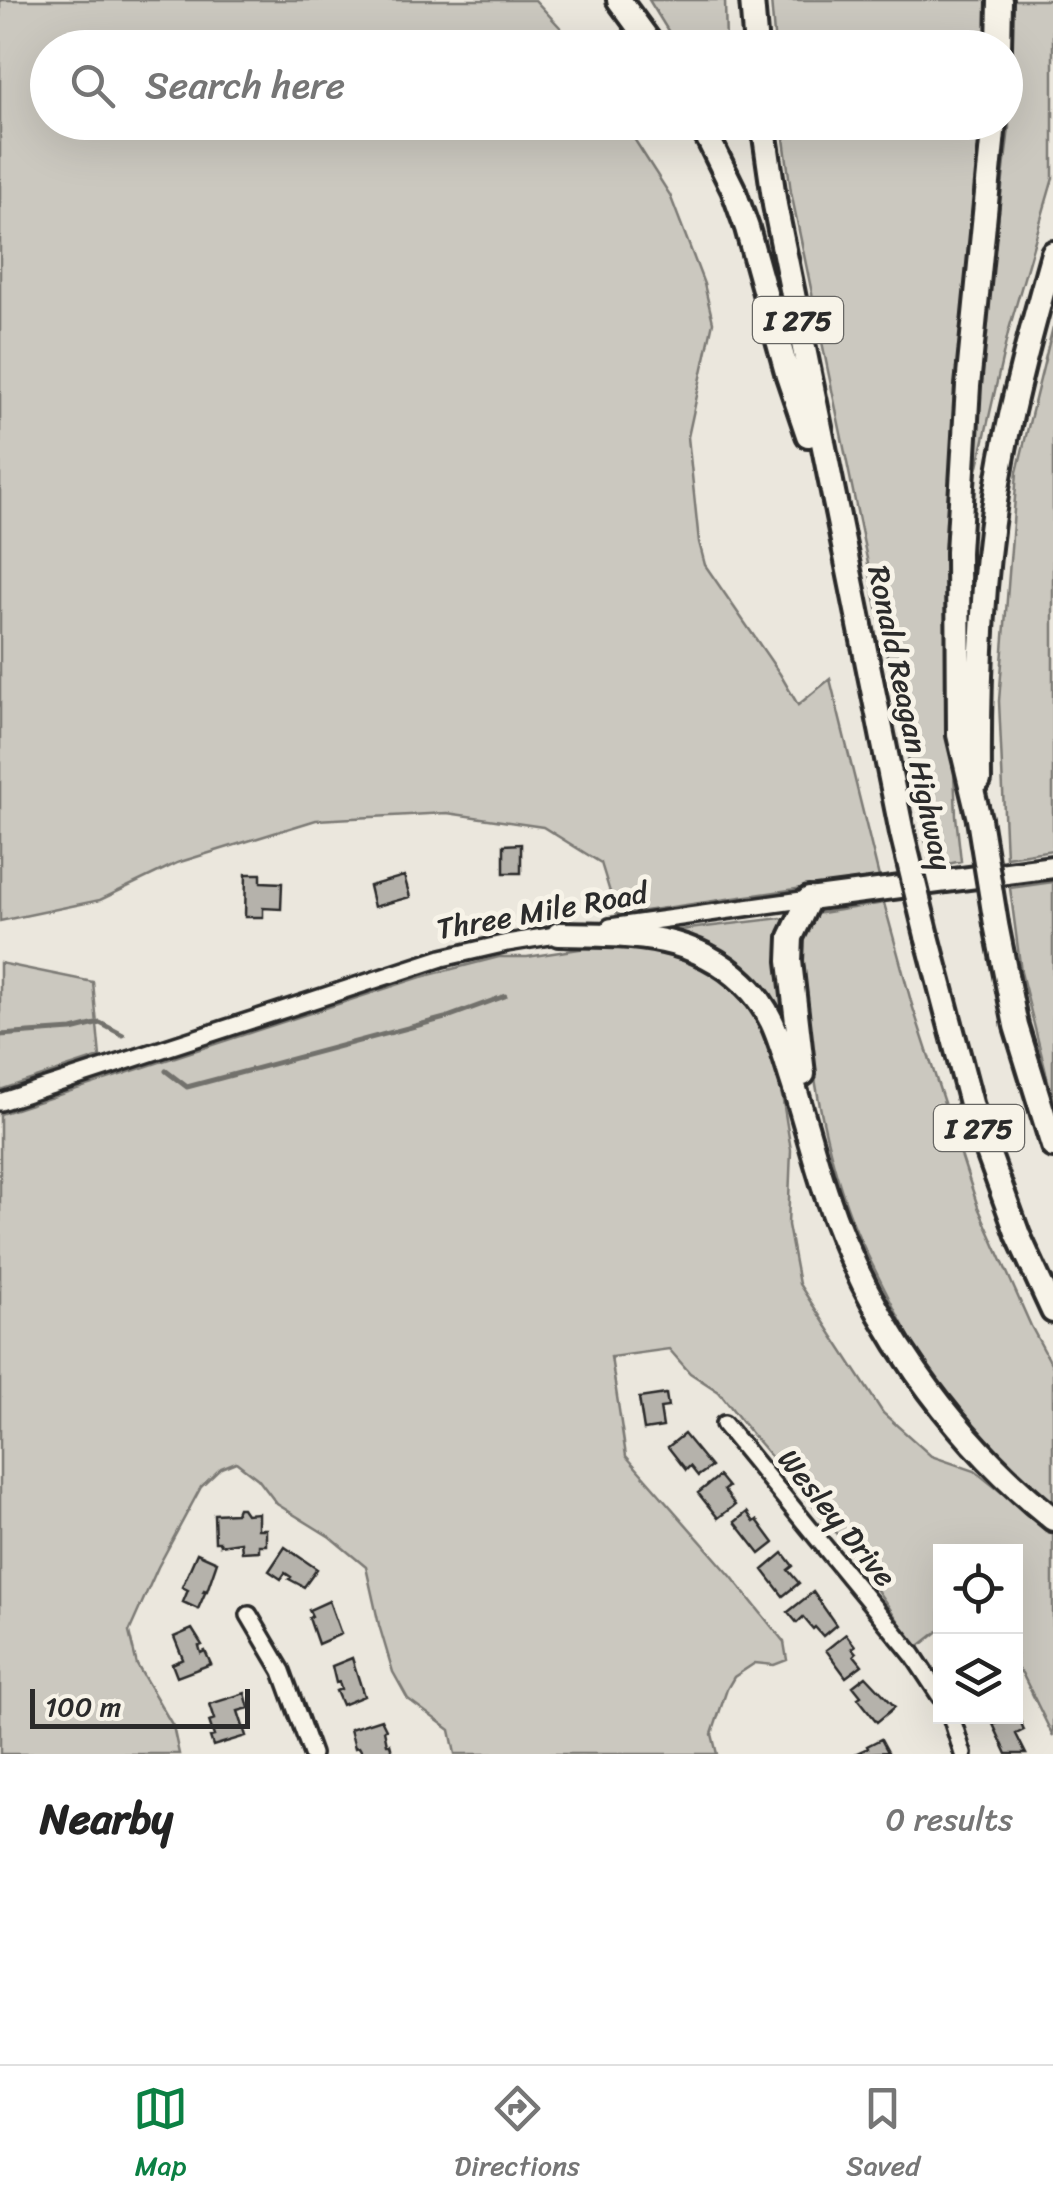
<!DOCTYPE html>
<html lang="en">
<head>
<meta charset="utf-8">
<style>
  :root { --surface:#fff; --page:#f2f2f2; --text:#222; --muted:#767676; --line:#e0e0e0; --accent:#0b8043 }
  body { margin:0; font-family:Sriracha,sans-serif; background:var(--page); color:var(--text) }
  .controls { position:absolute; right:30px; bottom:30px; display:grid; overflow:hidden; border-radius:0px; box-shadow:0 10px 40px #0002 }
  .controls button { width:90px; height:90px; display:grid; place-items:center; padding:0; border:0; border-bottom:2px solid var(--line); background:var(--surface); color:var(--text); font:50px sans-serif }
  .scale { position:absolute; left:30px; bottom:25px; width:220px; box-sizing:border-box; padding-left:10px; border:5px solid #2b2b2b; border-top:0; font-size:28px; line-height:35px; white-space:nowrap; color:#2b2b2b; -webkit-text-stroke:8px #f7f3e8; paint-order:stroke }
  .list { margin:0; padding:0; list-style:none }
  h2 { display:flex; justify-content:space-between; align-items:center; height:130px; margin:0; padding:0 40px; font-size:42px }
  h2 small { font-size:32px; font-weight:400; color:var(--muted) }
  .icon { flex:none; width:55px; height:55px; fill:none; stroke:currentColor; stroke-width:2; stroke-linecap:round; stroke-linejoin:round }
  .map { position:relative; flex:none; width:1053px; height:1754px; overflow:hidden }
  .search { position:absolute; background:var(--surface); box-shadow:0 10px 40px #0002; left:30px; right:30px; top:30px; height:110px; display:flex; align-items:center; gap:25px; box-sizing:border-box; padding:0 35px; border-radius:55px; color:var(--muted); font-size:38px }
  .sheet { height:310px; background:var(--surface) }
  nav { display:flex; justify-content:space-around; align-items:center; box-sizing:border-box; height:140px; border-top:2px solid var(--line); background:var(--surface); font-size:28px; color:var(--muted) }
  nav a { display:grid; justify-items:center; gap:5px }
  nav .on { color:var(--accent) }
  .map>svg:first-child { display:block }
  .green { fill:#cbc8bf; stroke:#7b7a75; stroke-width:2.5 }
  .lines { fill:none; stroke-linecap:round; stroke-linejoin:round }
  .stream { stroke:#72716c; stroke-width:5 }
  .building { fill:#b5b2ab; stroke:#2b2b2b; stroke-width:2.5 }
  .minor-casing { stroke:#2b2b2b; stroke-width:22 }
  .major-casing { stroke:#2b2b2b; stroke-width:28 }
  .highway-casing { stroke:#2b2b2b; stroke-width:30 }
  .minor { stroke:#f7f3e8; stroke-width:15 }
  .major { stroke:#f7f3e8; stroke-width:20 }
  .highway { stroke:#f7f3e8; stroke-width:22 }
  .highway-bridge-casing { stroke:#2b2b2b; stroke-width:30; stroke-linecap:butt }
  .highway-bridge { stroke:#f7f3e8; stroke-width:22 }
  .labels { text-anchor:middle; stroke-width:10; stroke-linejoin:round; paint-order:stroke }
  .shield { fill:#f7f3e8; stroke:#686764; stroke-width:2.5 }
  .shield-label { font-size:28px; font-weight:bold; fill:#2b2b2b }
  .street-label { font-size:30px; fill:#2b2b2b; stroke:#f7f3e8 }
</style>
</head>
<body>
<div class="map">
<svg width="1053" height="1754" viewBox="0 0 1053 1754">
  <rect width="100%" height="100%" fill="#ebe7dd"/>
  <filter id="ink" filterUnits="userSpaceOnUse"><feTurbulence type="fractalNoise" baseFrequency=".01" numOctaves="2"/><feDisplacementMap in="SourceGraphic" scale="20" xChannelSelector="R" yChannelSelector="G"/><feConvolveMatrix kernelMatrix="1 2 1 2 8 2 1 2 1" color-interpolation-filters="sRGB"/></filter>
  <g filter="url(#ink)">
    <path class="green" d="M0,0H535L568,36L576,47L48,48V122L624,123L670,195L704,284L713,322L688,437L699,542L705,565L780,674L798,705L830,679L879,877L617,915L601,863L543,827L447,813L316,820L177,863L100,900L0,921Z
      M649,0H725L726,47H678Z
      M771,0H988V47H775Z
      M1009,0H1053V178L1008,333L971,497L980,373L1009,128Z
      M782,123H985L945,572L956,816L961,861L931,868L791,192Z
      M1053,327V850L1006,857L999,701L1017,472Z
      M1053,882V1101L1021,972L1010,888Z
      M884,903L912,1005L978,1207L1031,1326L1053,1367V1508C1018,1475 981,1442 952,1404C926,1370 905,1331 886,1292C876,1272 865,1251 856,1230C827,1160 814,1083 805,1008C801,980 788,934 815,914Z
      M781,918L784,920L785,925L789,1039L676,934L680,930Z
      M586,948L641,949L688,957L712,972L745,999L772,1046L783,1101L791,1150L788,1225L799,1284L883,1413L931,1456L975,1471L1053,1534V1736L1022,1673L1016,1668V1552H940V1630L917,1648L846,1545L750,1432L719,1392L690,1373L669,1349L611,1357L626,1456L731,1576L784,1642L787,1660L774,1665L755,1663L734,1677L727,1689L712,1734L717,1754H455L450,1730L408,1699L393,1672L379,1625L366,1567L330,1537L277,1504L258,1479L236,1462L221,1468L201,1487L158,1567L129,1632L137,1665L173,1726L179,1754H0V1114L421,977L499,957H527Z
      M0,963L93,982L100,1057L0,1090Z"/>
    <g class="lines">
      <path class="stream" d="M0,1035L72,1030L100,1023L123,1035
        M166,1071L187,1087L445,1018L505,996"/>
    </g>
    <path class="building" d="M521,844V873H504V845Z
      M246,874H261V882L282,883L281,909L263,908V917H245Z
      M404,876L410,897L374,907L369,886Z
      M666,1394L668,1407L660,1408L663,1427L644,1430L639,1398Z
      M684,1434L711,1467L698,1476L690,1466L686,1470L668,1447Z
      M719,1476L728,1487L724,1490L735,1505L718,1518L698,1493Z
      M238,1508H242L246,1514L258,1513V1529H266V1545H259V1551L242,1552L241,1542L220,1545V1542H215L214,1514L236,1513Z
      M747,1512L754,1522L757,1520L774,1543L760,1554L735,1522Z
      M285,1547L317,1569L304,1587L289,1579L291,1577L285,1573L281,1579L269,1571Z
      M197,1553L217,1562L207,1591L204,1590L203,1592L205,1593L198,1609L183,1602L188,1590L182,1587Z
      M783,1553L793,1566L788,1570L799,1583L783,1596L763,1570Z
      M813,1592L836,1625L823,1636L815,1627L813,1629L803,1617L797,1623L788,1612Z
      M329,1601L341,1634L318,1644L309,1618L312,1616L309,1610Z
      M192,1629L202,1645L199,1646L201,1653L205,1651L211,1664L177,1677L172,1664L183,1659L174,1637Z
      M846,1634L855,1646L852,1648L856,1653L854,1655L862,1665L846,1677L826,1650Z
      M352,1658L364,1696L342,1705L336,1691L341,1689L339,1682L336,1683L332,1666Z
      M866,1676L895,1707L877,1722L858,1698L861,1696L853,1686Z
      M245,1693L249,1708L238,1711L246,1736L213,1746L210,1737L214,1736L209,1721L215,1719L210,1704Z
      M1017,1713L1024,1730L1016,1734L1026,1754H1007L993,1724L1009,1716H1016Z
      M381,1719L386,1729L384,1730L387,1744H390L392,1752L389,1754H363L359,1747L355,1748L350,1729Z
      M881,1739L888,1752L855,1754L868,1748L867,1746Z"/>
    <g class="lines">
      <defs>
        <path id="minor" d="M610,927L809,899
          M0,1102L442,958L507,943L568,933
          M724,1424L913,1655L940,1696
          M249,1615L282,1671L312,1754
          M951,1716L963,1754"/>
        <path id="major" d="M809,899L1053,867"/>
        <path id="highway" d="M619,0L654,48
          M752,0L756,48
          M999,48L1000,0
          M700,122L733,189L747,228L788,376L808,435
          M763,122L775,205L902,833
          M979,780C978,673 982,566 1002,460C1015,390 1034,321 1053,253
          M979,819L959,735L958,552L968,386L994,122
          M996,924L1016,1026L1053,1146
          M559,934C627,935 691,932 744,983C774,1011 781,1046 793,1083C805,1120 814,1157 826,1193C868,1320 949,1435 1053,1519
          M927,936L973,1111L1018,1235L1053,1311
          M803,1074L790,961L791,937L809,899"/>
      </defs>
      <use href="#minor" class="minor-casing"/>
      <use href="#major" class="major-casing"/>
      <use href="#highway" class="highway-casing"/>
      <use href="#minor" class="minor"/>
      <use href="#major" class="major"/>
      <use href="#highway" class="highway"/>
      <defs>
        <path id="highway-bridge" d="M979,819L996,924
          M902,833L927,936"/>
      </defs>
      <use href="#highway-bridge" class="highway-bridge-casing"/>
      <use href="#highway-bridge" class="highway-bridge"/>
    </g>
  </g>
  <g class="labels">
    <g class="shield">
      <rect x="753" y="297" width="90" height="46" rx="8"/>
      <rect x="934" y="1105" width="90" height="46" rx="8"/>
    </g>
    <g class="shield-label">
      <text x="798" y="330">I 275</text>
      <text x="979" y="1138">I 275</text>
    </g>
    <g class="street-label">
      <text transform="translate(910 718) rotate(78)" y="10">Ronald Reagan Highway</text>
      <text transform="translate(542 911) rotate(-10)" y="10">Three Mile Road</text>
      <text transform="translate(837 1518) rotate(51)" y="10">Wesley Drive</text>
    </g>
  </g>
</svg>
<div class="controls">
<button><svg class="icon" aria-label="locate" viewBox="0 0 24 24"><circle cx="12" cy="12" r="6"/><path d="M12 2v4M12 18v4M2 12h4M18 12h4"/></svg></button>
<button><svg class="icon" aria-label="layers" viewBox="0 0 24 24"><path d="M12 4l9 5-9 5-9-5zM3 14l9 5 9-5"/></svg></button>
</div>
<div class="scale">100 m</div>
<div class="search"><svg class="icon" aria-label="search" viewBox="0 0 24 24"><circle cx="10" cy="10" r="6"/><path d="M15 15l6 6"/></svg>Search here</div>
</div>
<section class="sheet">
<h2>Nearby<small>0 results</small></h2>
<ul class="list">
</ul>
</section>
<nav>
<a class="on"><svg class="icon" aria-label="map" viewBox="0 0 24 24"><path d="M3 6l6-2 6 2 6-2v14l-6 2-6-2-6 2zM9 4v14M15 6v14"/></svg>Map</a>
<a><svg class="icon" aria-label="directions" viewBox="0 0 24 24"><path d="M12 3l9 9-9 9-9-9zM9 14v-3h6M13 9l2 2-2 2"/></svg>Directions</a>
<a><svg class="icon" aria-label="saved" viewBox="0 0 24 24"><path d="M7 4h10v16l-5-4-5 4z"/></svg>Saved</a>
</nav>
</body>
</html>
